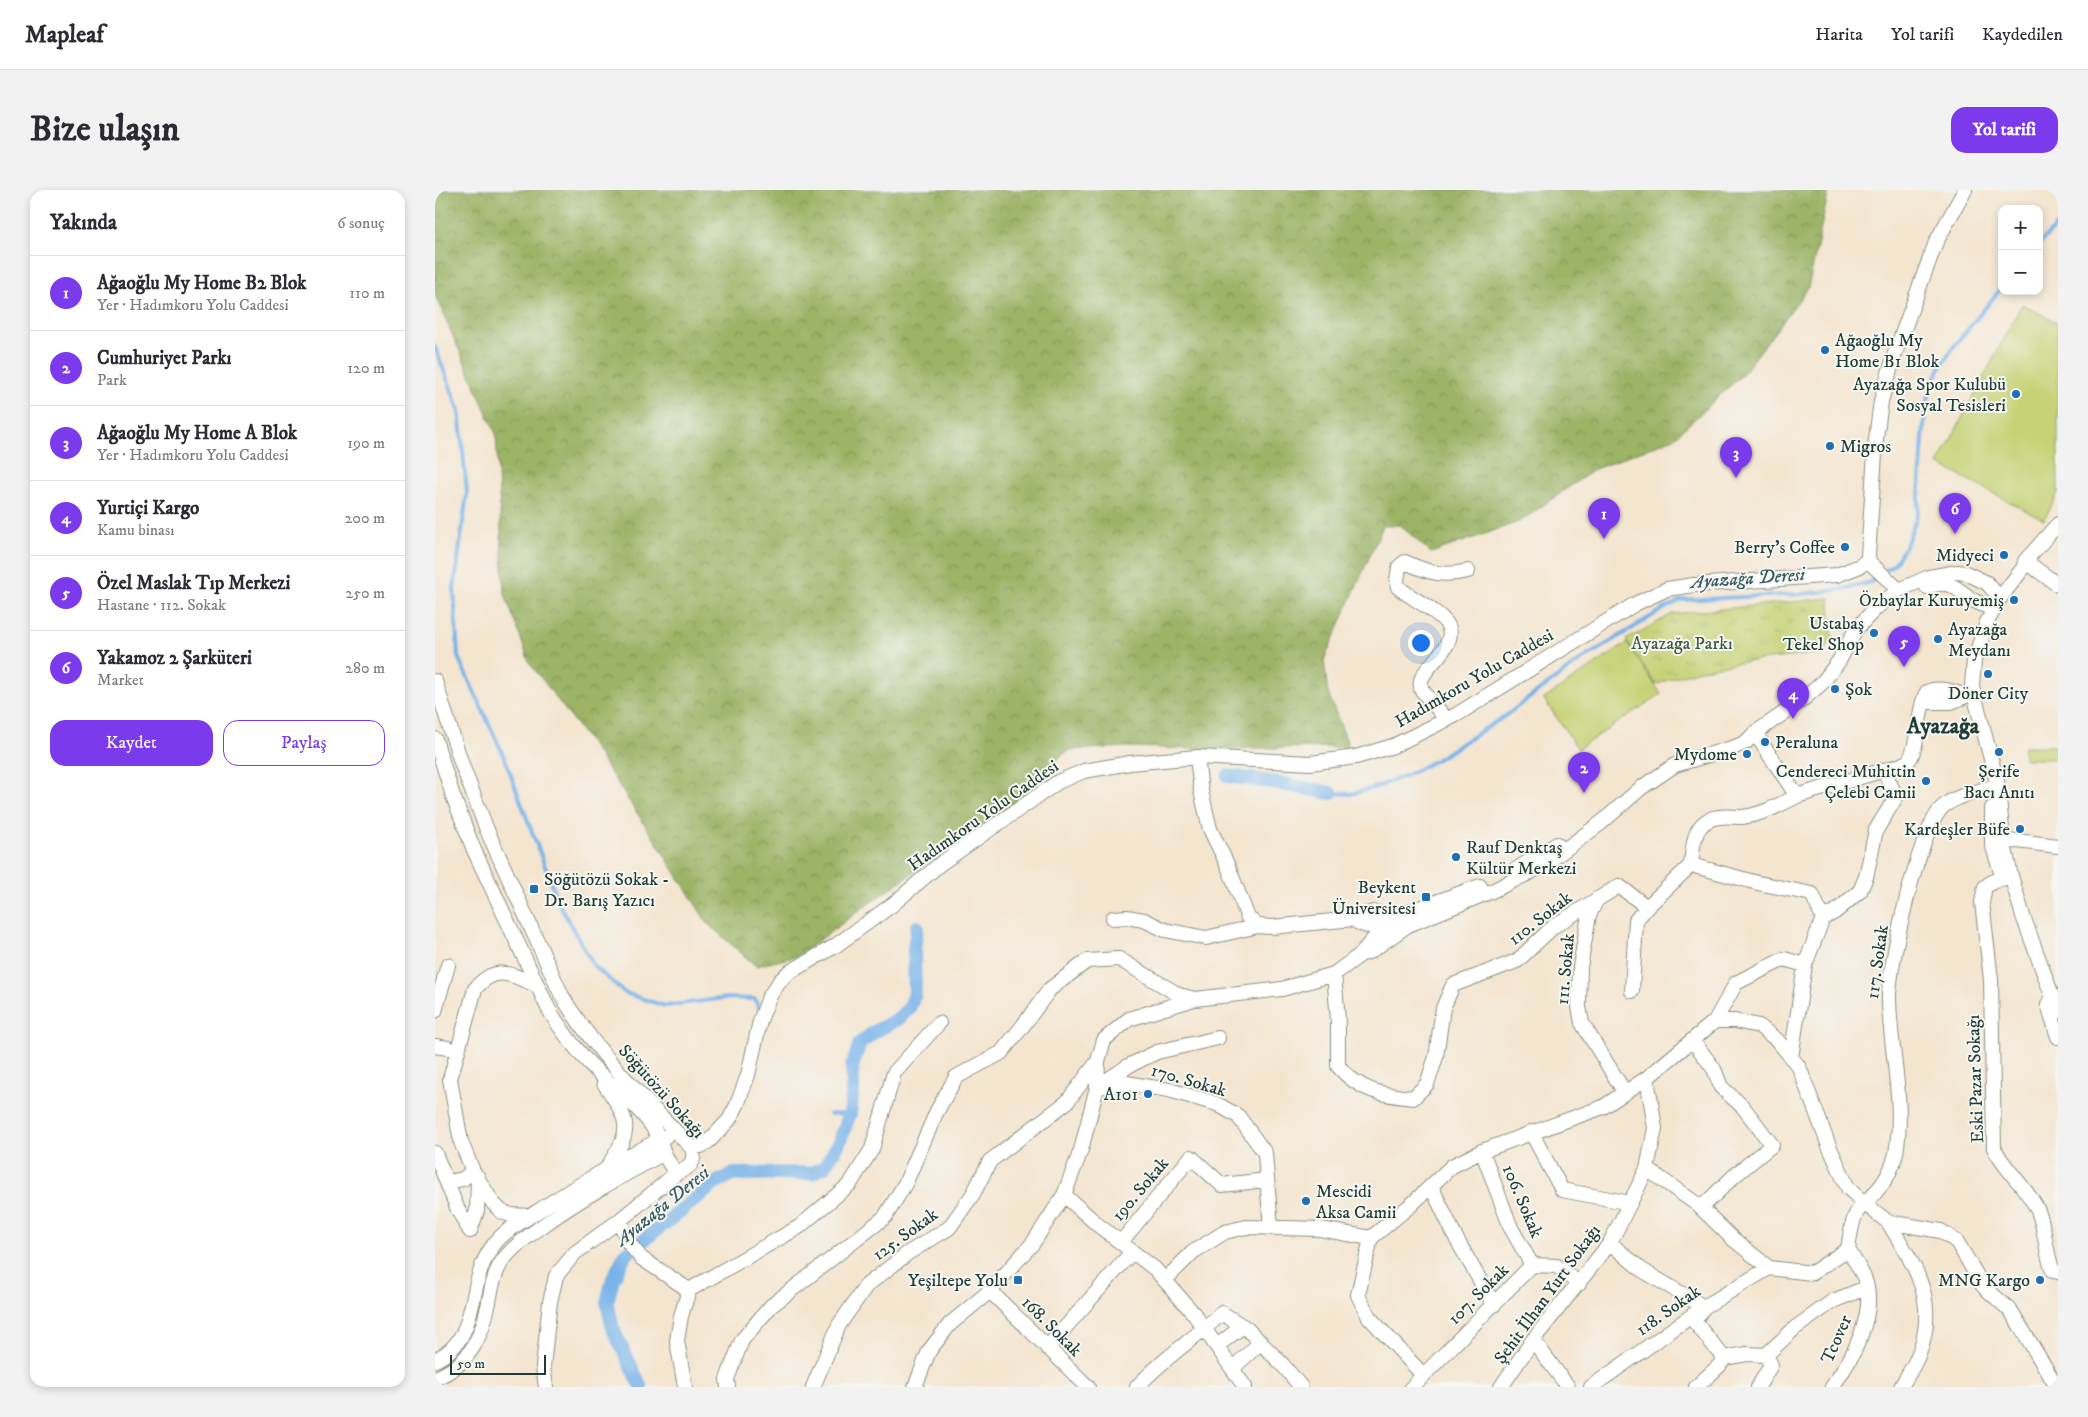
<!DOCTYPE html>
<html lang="tr">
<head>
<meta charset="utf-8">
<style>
  :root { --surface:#fff; --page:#f2f2f3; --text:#2b2b33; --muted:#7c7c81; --line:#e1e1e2; --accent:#7c3aed }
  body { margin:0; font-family:"IM FELL DW Pica",serif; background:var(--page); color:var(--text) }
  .controls { position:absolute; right:15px; top:15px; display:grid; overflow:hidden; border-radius:10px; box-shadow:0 2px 8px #0003 }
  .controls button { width:45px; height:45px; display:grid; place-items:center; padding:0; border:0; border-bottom:1px solid var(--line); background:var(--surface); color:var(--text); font:25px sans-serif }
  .scale { position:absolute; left:15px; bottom:12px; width:96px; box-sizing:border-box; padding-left:5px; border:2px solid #1f3d34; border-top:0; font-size:14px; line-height:18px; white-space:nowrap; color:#1f3d34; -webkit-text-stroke:4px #f6f6f2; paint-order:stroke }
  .you { position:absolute; left:985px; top:452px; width:18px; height:18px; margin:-12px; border:4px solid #fff; border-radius:50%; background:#1a73e8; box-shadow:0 0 0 8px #1a73e833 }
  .badge { display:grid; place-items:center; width:32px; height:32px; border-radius:50%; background:var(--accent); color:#fff; font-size:16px; font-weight:700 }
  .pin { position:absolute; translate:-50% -41px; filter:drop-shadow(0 1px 2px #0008) }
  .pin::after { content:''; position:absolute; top:26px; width:18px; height:15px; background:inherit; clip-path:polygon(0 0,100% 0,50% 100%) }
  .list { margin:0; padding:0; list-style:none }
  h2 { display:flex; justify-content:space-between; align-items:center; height:65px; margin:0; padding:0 20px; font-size:21px }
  h2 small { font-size:16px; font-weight:400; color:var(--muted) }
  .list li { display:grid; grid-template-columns:32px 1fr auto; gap:15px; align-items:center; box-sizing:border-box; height:75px; padding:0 20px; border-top:1px solid var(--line) }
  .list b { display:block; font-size:19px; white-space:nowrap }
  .list p { margin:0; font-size:16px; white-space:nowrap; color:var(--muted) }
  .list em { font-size:16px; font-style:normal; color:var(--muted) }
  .actions { display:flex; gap:10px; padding:15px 20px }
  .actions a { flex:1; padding:11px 0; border:1px solid var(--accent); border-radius:15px; text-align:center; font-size:18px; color:var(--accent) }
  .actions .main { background:var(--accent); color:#fff }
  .map { position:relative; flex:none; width:1623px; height:1197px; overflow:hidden; border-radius:15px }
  header { display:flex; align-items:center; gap:30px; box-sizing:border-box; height:70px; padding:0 25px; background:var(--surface); border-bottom:1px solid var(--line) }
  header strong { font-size:24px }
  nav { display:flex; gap:28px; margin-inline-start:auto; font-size:18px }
  .intro { display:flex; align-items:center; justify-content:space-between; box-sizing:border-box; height:120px; padding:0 30px }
  h1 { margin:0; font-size:35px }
  .button { padding:12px 22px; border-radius:15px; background:var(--accent); color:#fff; font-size:18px; font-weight:700 }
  main { display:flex; gap:30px; padding:0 30px }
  aside { flex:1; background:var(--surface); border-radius:15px; box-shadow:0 2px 8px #0003 }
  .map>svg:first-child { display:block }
  .green { fill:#c6d274; stroke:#728854 }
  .forest { fill:url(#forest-crowns); stroke:#5e784d }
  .park { fill:url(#park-tufts); stroke:#728854 }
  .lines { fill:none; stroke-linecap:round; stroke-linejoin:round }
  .stream { stroke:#78b3e9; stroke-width:4 }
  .canal { stroke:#78b3e9; stroke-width:14 }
  .minor-casing { stroke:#8a9182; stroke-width:16 }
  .minor { stroke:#fff; stroke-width:14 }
  .poi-dot { fill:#1f6fb2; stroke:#f6f6f2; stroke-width:2 }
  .labels { text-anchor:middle; stroke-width:4; stroke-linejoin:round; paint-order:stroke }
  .poi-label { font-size:18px; fill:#1f3d34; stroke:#f6f6f2; text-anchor:end }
  .park-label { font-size:18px; fill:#405b41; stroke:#f6f6f2 }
  .street-label { font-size:18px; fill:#1f3d34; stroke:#f6f6f2 }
  .water-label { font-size:19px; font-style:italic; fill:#355a61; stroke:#f6f6f2 }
  .district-label { font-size:22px; font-weight:bold; fill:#1f3d34; stroke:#f6f6f2 }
</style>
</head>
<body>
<header>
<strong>Mapleaf</strong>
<nav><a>Harita</a><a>Yol tarifi</a><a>Kaydedilen</a></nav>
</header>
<div class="intro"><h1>Bize ulaşın</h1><a class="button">Yol tarifi</a></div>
<main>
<aside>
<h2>Yakında<small>6 sonuç</small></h2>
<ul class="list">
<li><span class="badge">1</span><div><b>Ağaoğlu My Home B2 Blok</b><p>Yer · Hadımkoru Yolu Caddesi</p></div><em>110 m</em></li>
<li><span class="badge">2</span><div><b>Cumhuriyet Parkı</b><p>Park</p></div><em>120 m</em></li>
<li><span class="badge">3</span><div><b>Ağaoğlu My Home A Blok</b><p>Yer · Hadımkoru Yolu Caddesi</p></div><em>190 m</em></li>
<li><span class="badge">4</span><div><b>Yurtiçi Kargo</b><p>Kamu binası</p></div><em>200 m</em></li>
<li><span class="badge">5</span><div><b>Özel Maslak Tıp Merkezi</b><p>Hastane · 112. Sokak</p></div><em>250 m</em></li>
<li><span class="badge">6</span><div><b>Yakamoz 2 Şarküteri</b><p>Market</p></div><em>280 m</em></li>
</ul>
<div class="actions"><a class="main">Kaydet</a><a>Paylaş</a></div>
</aside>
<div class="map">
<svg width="1623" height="1197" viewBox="0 0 1623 1197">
  <defs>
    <pattern id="forest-crowns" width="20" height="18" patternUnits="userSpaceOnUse" patternTransform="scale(1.25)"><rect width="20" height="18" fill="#9cb466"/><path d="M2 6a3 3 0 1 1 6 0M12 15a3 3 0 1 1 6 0" fill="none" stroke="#7f9455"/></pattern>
    <pattern id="park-tufts" width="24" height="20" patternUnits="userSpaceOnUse" patternTransform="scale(1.25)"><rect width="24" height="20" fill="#c6d274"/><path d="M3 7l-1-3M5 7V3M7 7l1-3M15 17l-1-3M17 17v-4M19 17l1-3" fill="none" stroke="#aab565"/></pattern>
  </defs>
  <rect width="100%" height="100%" fill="#f6f6f2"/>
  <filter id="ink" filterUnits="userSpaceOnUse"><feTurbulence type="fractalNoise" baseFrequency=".02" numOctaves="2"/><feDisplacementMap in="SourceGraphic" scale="10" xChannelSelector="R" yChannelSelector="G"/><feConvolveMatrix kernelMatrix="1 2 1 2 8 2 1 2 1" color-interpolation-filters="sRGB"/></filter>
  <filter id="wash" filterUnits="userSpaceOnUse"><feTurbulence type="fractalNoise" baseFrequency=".0096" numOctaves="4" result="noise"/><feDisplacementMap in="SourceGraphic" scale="20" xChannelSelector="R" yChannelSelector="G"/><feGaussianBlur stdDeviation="1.12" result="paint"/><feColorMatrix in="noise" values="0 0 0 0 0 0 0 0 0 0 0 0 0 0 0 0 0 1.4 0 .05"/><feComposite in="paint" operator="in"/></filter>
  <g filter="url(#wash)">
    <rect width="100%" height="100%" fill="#f4e5cf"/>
    <path class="green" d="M1587,114L1623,133V303L1609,330L1503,274Z
      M1192,453L1226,504L1143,559L1109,509Z"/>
    <path class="forest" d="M0,0H1394L1373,98L1307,185L1239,248L1160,279L1086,331L996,363L965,335L948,336L889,470L893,503L914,557L763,559L693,557L634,560L600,587L590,605L436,712L363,766L321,776L273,734L216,644L159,558L94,472L69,401L61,244L0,105Z"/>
    <path class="park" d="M1395,408L1397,447L1389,463C1335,470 1270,472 1221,495L1191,450L1237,424Z
      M1589,556H1623V569H1589Z"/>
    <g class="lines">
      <path class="stream" d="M1604,54L1623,34
        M0,157L24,220L32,303L19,399L23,467L68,564L124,714L159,776L190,803L230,816L291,808L320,809L324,818
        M896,603L916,604L942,597L972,585L1001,570L1070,526L1143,472L1225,421L1246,410L1367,404L1408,399L1436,392L1460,373L1472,353L1483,323L1490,220L1497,195L1505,178L1517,159L1567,97
        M395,924H415"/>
      <path class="canal" d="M793,586L837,592L896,603
        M206,1197L178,1139L172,1112L178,1089L190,1065L282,992L298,984L377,983L389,977L403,955L415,924L418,899L417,877L425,853L439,842L463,829L474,818L480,804L479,760L482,737"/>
    </g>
  </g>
  <g filter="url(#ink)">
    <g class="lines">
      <defs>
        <path id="minor" d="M1623,334L1590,371L1589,377L1565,408L1552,432L1539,470L1537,496L1563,596L1568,651L1576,686L1588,726L1623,822
          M1432,370L1464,400
          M1590,371L1623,395
          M1492,397C1514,389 1519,396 1536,409C1543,413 1551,416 1558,420
          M0,491L27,575L52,640L127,806C161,863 211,911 257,958C261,971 255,978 243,982L185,1030L140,1063L121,1086L115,1112L108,1177L111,1197
          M1489,512H1516L1533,505
          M1012,530L986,499C986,496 985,493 986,491C989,475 1025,455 1012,434C1002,420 977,409 963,397L962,391L964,377L970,372C994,383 1008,387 1033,381
          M1320,543L1362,606L1449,580
          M0,549L18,606L39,660L113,818C126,840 141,861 160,879C180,899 203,915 219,939C228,953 228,972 243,982
          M762,567L766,601L775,639L793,676L813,728L823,736L837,737L918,729L938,722L947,724L961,739
          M1557,618V654L1568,688
          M1559,653L1582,651L1623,656
          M1256,675L1323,693L1377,704L1388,728
          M1080,680L1122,654
          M1575,686L1557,692L1550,697L1547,712L1556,790L1559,958C1570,981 1593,998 1603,1021C1611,1040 1610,1062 1618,1081L1623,1082
          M1162,709L1154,725L1145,777L1144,817L1147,833L1190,903
          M678,728L692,727L709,730L730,740L771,748L823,736
          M1388,728L1400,722L1425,701L1431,687L1441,640L1461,607L1449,580C1456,578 1466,576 1472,572C1484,563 1482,518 1492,502C1504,496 1519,502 1531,506
          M918,729C930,739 941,737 955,732
          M929,760L940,747L965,725L1045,696
          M899,784L903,830V876C924,901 947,905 978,908L992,894L1001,867L1008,818L1018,795L1082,771L1119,736L1184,696L1212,717L1256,675C1258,655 1258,630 1284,627C1292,626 1300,627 1307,627C1326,625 1345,615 1362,606
          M1197,801L1201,730L1212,717
          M1613,814L1623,847
          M0,821L13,775
          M1280,831L1301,793L1349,769L1370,775
          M1258,851L1279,879L1286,897L1308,917L1337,955L1299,986L1266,1018
          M0,856L13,858
          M1356,868L1370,775L1388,728
          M169,893C196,933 198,939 171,979
          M665,895L693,876L722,862L783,848
          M662,897L691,893L734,900L782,914L803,926L830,963L836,1038
          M1096,942L1127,1000L1195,1013
          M257,958L266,956L274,951L294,930L302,915L313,885L325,831L334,807L345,791L353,783L400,756L457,715L505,674L623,592L649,581L695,573L762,567L875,573L921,567L958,556L1021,525L1200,414L1232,399L1259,395L1402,385L1425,376L1432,370L1433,366L1441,249L1446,211L1459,166L1501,52L1530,0
          M1047,961L1076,1038L1097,1075
          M0,963L23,1020L35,1041
          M1212,979L1263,1015L1298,1049L1334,1078L1377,1083L1413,1059C1415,1048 1416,1032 1422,1022C1427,1015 1433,1010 1440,1003C1450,992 1458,978 1461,963C1470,912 1455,860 1454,809C1453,777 1485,632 1510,615C1524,605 1546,600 1563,596
          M13,992L28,989L38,981
          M996,996L1022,1050L1059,1115
          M629,1005L663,1035L720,1079L759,1124L810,1197
          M94,1026L76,1025L67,1022L58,1013L38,981L26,952L15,889L40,799C60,774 76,784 101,795
          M185,1030L193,1052L206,1068L254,1100
          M1453,1032C1480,1076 1504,1111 1484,1163C1480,1175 1472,1186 1466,1197
          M35,1041L42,1021L43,987
          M936,1048L923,1105L934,1127L988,1185
          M686,1052L756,967L787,995L832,990
          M1175,1053L1207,1080L1269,1117L1259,1131L1289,1168L1312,1164L1331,1165L1336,1175L1323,1197
          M730,1090L758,1062L790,1042L811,1037L885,1039L936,1048L977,1014L1017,976L1047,961L1168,917L1212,888L1280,831H1300L1324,836L1342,850L1364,877L1394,956L1413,998L1429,1013L1453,1032L1506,1041L1522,1052L1548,1096L1576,1121L1622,1197
          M254,1100L364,1037L415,994L437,959L459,883L504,833
          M555,1101L653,1197
          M1098,1150L1133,1197
          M782,1156L808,1136
          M612,1158L697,1062
          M1331,1165L1360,1138L1398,1111L1431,1098
          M0,1170C47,1149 30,1092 58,1056C68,1041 85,1033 100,1023C142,995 187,970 231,946
          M798,1178L826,1152
          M0,1188C35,1175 47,1146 54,1112C56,1100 59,1084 66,1073C76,1058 92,1047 106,1037C144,1009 187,986 229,963
          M250,1197L242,1151L246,1126L254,1100
          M293,1197L292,1189L307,1150L336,1116L450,1027L470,994L502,921L521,887L566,863L587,837L615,799L652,771L684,769L744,805L760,809L847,799L899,784L925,765L936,761L973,735L1057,701L1106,677L1166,633L1206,598L1240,575L1300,557L1311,552L1320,543L1366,511L1387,493L1404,471L1421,439L1441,418L1464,400L1494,387L1522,382L1531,383L1552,393L1565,408
          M378,1197L404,1135L431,1096L473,1063L514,1038L538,1004L555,971L632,912L663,871
          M480,1197L494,1161L515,1134L555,1101L598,1053L629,1005L646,960L662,897L663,871L669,850L694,829L759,809
          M702,1197C727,1169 759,1149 787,1123L812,1139L847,1174L866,1197
          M977,1197L1097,1075L1122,1076L1144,1094
          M1066,1197L1098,1150L1175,1053L1212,979L1220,938L1212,888
          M1156,1197L1269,1117L1334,1078
          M1261,1197L1284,1176L1289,1168
          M1397,1197C1417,1170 1442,1124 1430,1090C1426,1079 1418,1069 1413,1059"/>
      </defs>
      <use href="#minor" class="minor-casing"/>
      <use href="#minor" class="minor"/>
    </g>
  </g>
  <g class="poi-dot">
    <circle cx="1390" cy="160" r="5"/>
    <circle cx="1581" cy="204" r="5"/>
    <circle cx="1395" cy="256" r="5"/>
    <circle cx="1410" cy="357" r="5"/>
    <circle cx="1569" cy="365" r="5"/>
    <circle cx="1579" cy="410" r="5"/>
    <circle cx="1439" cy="443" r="5"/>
    <circle cx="1503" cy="449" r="5"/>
    <circle cx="1553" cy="484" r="5"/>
    <circle cx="1400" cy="499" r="5"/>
    <circle cx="1330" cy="552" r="5"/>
    <circle cx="1564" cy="562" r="5"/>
    <circle cx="1312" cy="564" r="5"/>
    <circle cx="1491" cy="591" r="5"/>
    <circle cx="1585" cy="639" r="5"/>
    <circle cx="1021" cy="667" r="5"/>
    <rect x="94" y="694" width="10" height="10" rx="2.5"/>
    <rect x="986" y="702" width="10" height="10" rx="2.5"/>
    <circle cx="713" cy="904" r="5"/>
    <circle cx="871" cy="1011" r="5"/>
    <rect x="578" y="1085" width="10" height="10" rx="2.5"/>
    <circle cx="1605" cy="1090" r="5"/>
  </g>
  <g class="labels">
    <g class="poi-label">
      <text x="1400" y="156" text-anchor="start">Ağaoğlu My<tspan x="1400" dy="21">Home B1 Blok</tspan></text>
      <text x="1571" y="200">Ayazağa Spor Kulubü<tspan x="1571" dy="21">Sosyal Tesisleri</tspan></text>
      <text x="1405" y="262" text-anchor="start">Migros</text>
      <text x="1400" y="363">Berry's Coffee</text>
      <text x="1559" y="371">Midyeci</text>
      <text x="1569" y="416">Özbaylar Kuruyemiş</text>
      <text x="1429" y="439">Ustabaş<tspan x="1429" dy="21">Tekel Shop</tspan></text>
      <text x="1513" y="445" text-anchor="start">Ayazağa<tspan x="1513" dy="21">Meydanı</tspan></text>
      <text x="1410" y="505" text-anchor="start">Şok</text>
      <text x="1553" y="509" text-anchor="middle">Döner City</text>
      <text x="1340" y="558" text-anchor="start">Peraluna</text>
      <text x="1302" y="570">Mydome</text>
      <text x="1481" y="587">Cendereci Muhittin<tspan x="1481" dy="21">Çelebi Camii</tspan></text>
      <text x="1564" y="587" text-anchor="middle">Şerife<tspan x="1564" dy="21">Bacı Anıtı</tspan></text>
      <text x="1575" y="645">Kardeşler Büfe</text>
      <text x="1031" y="663" text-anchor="start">Rauf Denktaş<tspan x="1031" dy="21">Kültür Merkezi</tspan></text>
      <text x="109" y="695" text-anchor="start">Söğütözü Sokak -<tspan x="109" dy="21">Dr. Barış Yazıcı</tspan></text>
      <text x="981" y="703">Beykent<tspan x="981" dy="21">Üniversitesi</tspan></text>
      <text x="703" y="910">A101</text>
      <text x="881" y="1007" text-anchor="start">Mescidi<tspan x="881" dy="21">Aksa Camii</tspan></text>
      <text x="573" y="1096">Yeşiltepe Yolu</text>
      <text x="1595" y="1096">MNG Kargo</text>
    </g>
    <g class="park-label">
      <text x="1247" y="459">Ayazağa Parkı</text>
    </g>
    <g class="street-label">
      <text transform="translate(1039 488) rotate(-30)" y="6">Hadımkoru Yolu Caddesi</text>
      <text transform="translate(548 625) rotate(-35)" y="6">Hadımkoru Yolu Caddesi</text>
      <text transform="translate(1105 728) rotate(-38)" y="6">110. Sokak</text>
      <text transform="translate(1442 772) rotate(-82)" y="6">117. Sokak</text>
      <text transform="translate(1130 779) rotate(-85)" y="6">111. Sokak</text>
      <text transform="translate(1540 889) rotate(-92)" y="6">Eski Pazar Sokağı</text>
      <text transform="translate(754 890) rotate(16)" y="6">170. Sokak</text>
      <text transform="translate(227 901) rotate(48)" y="6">Söğütözü Sokağı</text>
      <text transform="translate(705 999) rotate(-50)" y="6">190. Sokak</text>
      <text transform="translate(1088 1011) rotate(67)" y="6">106. Sokak</text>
      <text transform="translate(470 1044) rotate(-36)" y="6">125. Sokak</text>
      <text transform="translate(1043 1104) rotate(-45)" y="6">107. Sokak</text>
      <text transform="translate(1112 1104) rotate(-54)" y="6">Şehit İlhan Yurt Sokağı</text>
      <text transform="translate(1233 1120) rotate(-35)" y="6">118. Sokak</text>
      <text transform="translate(617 1136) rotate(45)" y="6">168. Sokak</text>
      <text transform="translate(1401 1149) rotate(-66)" y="6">Tcover</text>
    </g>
    <g class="water-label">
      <text transform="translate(1313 387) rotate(-4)" y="7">Ayazağa Deresi</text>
      <text transform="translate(227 1015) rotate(-39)" y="7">Ayazağa Deresi</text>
    </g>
    <g class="district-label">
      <text x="1508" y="543">Ayazağa</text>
    </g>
  </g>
</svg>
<div class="controls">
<button>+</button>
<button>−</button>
</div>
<div class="scale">50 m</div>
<div class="you"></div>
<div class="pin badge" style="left:1169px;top:349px">1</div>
<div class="pin badge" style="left:1149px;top:603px">2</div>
<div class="pin badge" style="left:1301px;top:288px">3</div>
<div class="pin badge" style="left:1358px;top:529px">4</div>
<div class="pin badge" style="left:1469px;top:477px">5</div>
<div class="pin badge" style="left:1520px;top:344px">6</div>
</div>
</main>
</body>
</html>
